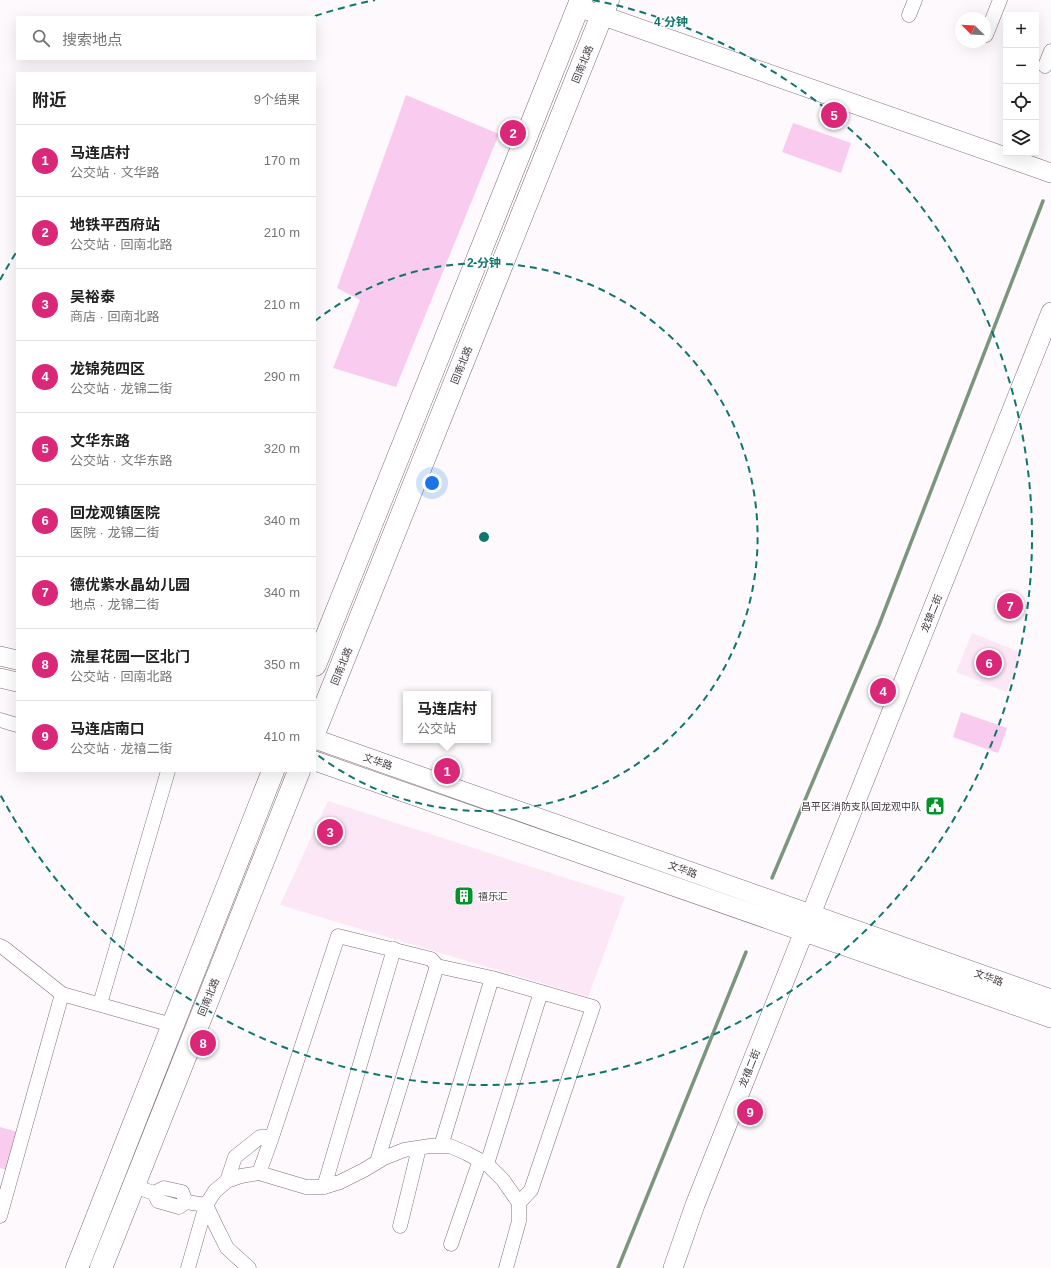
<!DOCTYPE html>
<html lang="zh">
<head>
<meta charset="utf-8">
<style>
  :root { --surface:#fff; --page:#f2f2f2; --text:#222; --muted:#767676; --line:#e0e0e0; --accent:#db2777 }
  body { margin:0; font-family:Arial,"Noto Sans SC",sans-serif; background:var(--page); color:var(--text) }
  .controls { position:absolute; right:12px; top:12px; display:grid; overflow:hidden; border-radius:0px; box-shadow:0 4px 16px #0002 }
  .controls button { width:36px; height:36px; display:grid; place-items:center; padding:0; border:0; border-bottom:1px solid var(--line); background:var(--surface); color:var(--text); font:20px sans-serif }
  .compass { position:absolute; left:955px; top:12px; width:36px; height:36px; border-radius:50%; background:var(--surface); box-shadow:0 4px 16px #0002; rotate:294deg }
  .you { position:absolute; left:432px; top:483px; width:14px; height:14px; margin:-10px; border:3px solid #fff; border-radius:50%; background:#1a73e8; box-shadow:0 0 0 6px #1a73e833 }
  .badge { display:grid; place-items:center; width:26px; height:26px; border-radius:50%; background:var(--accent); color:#fff; font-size:13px; font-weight:700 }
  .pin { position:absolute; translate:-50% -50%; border:2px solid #fff; box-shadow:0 1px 4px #0006 }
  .popup { position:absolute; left:403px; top:691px; width:88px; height:52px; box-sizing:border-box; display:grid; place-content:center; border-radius:0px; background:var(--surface); filter:drop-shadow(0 1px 3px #0005); font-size:13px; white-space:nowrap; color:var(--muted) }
  .popup b { font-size:15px; color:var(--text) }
  .popup::after { content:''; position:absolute; left:50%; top:100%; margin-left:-8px; border:8px solid transparent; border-top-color:var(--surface) }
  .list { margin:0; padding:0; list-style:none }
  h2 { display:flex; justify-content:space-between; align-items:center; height:52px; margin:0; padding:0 16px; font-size:17px }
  h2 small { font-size:13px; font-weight:400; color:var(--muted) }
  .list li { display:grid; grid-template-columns:26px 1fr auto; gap:12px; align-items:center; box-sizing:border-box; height:72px; padding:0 16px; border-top:1px solid var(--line) }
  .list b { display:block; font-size:15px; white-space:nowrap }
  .list p { margin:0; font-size:13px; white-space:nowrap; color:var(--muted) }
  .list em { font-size:13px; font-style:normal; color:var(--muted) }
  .icon { flex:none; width:22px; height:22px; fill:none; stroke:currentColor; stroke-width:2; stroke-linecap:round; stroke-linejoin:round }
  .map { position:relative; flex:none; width:1051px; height:1268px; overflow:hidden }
  .search { position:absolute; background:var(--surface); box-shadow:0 4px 16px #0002; left:16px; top:16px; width:300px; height:44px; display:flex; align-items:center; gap:10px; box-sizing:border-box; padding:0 14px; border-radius:0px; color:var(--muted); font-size:15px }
  .panel { position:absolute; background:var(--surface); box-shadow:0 4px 16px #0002; left:16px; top:72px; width:300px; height:700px; border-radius:0px }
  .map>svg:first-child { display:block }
  .built { fill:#fce7f7 }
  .green { fill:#f9ccef }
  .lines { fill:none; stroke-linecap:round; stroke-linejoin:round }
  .stream { stroke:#7c967d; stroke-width:3.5 }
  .street-casing { stroke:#806e7c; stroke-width:15 }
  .secondary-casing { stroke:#806e7c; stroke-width:20 }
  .primary-casing { stroke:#806e7c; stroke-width:23 }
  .street { stroke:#fff; stroke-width:14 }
  .secondary { stroke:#fff; stroke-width:19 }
  .primary { stroke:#fff; stroke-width:22 }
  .ring { fill:none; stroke:#0f766e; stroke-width:2; stroke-dasharray:7 5 }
  .labels { text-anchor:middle; stroke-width:3; stroke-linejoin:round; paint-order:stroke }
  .street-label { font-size:10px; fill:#40383f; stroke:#fff }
  .poi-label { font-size:10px; fill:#40383f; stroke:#fff; text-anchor:end }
  .centre { fill:#0f766e; stroke:#fff; stroke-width:2 }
  .ring-label { font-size:12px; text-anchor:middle; font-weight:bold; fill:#0f766e; stroke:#fff; stroke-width:3; stroke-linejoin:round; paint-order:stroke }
</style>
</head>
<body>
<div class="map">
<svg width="1051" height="1268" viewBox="0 0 1051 1268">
  <rect width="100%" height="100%" fill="#fdf9fc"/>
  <path class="built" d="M972,633L1022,653L1006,692L956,672Z
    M328,801L625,897L588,997L280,905Z"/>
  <path class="green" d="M406,95L499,134L396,387L333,368L360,300L337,288Z
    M793,123L851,143L841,173L782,152Z
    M961,712L1007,728L998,753L953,737Z
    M0,1127L18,1132L7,1170L0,1168Z"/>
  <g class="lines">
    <path class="stream" d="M772,878L879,625L1043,201
      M618,1268L746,952"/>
    <defs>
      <path id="street" d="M909,15L915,0
        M986,35L1000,0
        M1045,66L1051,51
        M0,720L17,725
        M0,946L4,948L62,994L172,1025
        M437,966L492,978L593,1007L531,1190L519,1203
        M100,1004L168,771
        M441,1146L492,978
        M487,1164L541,992
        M259,1173L272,1137
        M227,1181L235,1157L260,1137H272L338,936L431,959L437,966L377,1162
        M324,1187L394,949
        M145,1190L154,1193L164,1188L182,1192L186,1202
        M154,1193L158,1201L179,1207L186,1202L206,1205L215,1224L227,1248L249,1268
        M0,1216L62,994
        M400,1226L419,1148
        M451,1244L480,1160
        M188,1268L206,1205L215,1191L227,1181L241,1176L259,1173L306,1187H324L340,1182L364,1170L384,1158L404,1150L430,1146H450L466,1153L487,1164L503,1180L519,1203V1221L506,1268"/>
      <path id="secondary" d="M578,7L1051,173
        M0,656L17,660
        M0,678L17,682
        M315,739L1051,999
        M315,761L1051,1018
        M673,1268L695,1205L1051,312"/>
      <path id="primary" d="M315,665L581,0
        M315,731L608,0
        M77,1268L273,771
        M101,1268L299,771"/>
    </defs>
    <use href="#street" class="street-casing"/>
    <use href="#secondary" class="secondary-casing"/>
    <use href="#primary" class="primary-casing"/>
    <use href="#street" class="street"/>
    <use href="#secondary" class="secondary"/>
    <use href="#primary" class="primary"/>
  </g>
  <g class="ring">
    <path d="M315 321A274 274 0 1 1 315 753"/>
    <path d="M0 280A548 548 0 0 1 17 251M315 16A548 548 0 0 1 375 0M593 0A548 548 0 1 1 0 794"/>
  </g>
  <defs>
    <symbol id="civic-square" viewBox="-11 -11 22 22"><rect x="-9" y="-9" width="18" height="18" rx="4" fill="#00942a" stroke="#fff"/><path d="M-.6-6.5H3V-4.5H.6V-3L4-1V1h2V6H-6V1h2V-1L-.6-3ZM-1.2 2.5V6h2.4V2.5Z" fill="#fff"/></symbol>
    <symbol id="building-square" viewBox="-11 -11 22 22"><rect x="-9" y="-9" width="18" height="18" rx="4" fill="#00942a" stroke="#fff"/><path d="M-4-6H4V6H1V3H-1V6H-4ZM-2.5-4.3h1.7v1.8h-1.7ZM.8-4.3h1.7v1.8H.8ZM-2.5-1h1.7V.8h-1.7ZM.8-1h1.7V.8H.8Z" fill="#fff"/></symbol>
  </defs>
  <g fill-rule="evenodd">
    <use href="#civic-square" x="924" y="795" width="22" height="22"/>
    <use href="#building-square" x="453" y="885" width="22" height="22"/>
  </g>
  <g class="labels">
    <g class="street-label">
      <text transform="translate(582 64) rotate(-68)" y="4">回南北路</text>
      <text transform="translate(461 365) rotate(-68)" y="4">回南北路</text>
      <text transform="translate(931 613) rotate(-68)" y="4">龙锦二街</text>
      <text transform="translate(341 666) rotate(-68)" y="4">回南北路</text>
      <text transform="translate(378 761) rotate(19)" y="4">文华路</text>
      <text transform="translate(683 869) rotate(20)" y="4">文华路</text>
      <text transform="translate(989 977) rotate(20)" y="4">文华路</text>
      <text transform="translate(208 997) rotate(-68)" y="4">回南北路</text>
      <text transform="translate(749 1068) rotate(-68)" y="4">龙禧二街</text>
    </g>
    <g class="poi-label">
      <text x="921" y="810">昌平区消防支队回龙观中队</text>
      <text x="478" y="900" text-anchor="start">禧乐汇</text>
    </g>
  </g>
  <circle cx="484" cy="537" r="6" class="centre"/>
  <g class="ring-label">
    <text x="671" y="26">4 分钟</text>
    <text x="484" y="267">2 分钟</text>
  </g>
</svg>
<div class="controls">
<button>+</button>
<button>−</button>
<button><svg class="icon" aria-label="locate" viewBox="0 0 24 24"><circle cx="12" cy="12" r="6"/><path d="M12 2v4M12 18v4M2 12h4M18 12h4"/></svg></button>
<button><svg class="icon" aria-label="layers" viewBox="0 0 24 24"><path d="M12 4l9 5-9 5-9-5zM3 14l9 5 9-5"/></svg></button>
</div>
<svg class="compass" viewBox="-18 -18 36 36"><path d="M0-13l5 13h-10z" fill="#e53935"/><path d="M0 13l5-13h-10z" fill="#767676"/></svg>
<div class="you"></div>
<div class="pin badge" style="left:447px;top:771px">1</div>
<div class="popup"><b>马连店村</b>公交站</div>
<div class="pin badge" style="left:513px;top:133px">2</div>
<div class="pin badge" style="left:330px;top:832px">3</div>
<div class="pin badge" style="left:883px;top:691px">4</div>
<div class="pin badge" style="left:834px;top:115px">5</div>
<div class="pin badge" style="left:989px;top:663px">6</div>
<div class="pin badge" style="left:1010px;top:606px">7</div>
<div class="pin badge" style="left:203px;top:1043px">8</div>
<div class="pin badge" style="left:750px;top:1112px">9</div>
<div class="search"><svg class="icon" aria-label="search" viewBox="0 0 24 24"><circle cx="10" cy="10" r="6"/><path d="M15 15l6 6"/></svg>搜索地点</div>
<section class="panel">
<h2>附近<small>9个结果</small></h2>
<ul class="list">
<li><span class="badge">1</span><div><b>马连店村</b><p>公交站 · 文华路</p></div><em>170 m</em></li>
<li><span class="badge">2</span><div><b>地铁平西府站</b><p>公交站 · 回南北路</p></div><em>210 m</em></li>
<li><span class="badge">3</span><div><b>吴裕泰</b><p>商店 · 回南北路</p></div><em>210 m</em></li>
<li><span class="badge">4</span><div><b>龙锦苑四区</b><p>公交站 · 龙锦二街</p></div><em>290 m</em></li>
<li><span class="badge">5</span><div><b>文华东路</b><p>公交站 · 文华东路</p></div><em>320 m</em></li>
<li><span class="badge">6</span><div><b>回龙观镇医院</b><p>医院 · 龙锦二街</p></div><em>340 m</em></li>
<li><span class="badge">7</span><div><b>德优紫水晶幼儿园</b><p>地点 · 龙锦二街</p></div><em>340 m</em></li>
<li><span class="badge">8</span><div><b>流星花园一区北门</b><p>公交站 · 回南北路</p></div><em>350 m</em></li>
<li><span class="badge">9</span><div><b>马连店南口</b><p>公交站 · 龙禧二街</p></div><em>410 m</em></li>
</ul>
</section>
</div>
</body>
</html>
